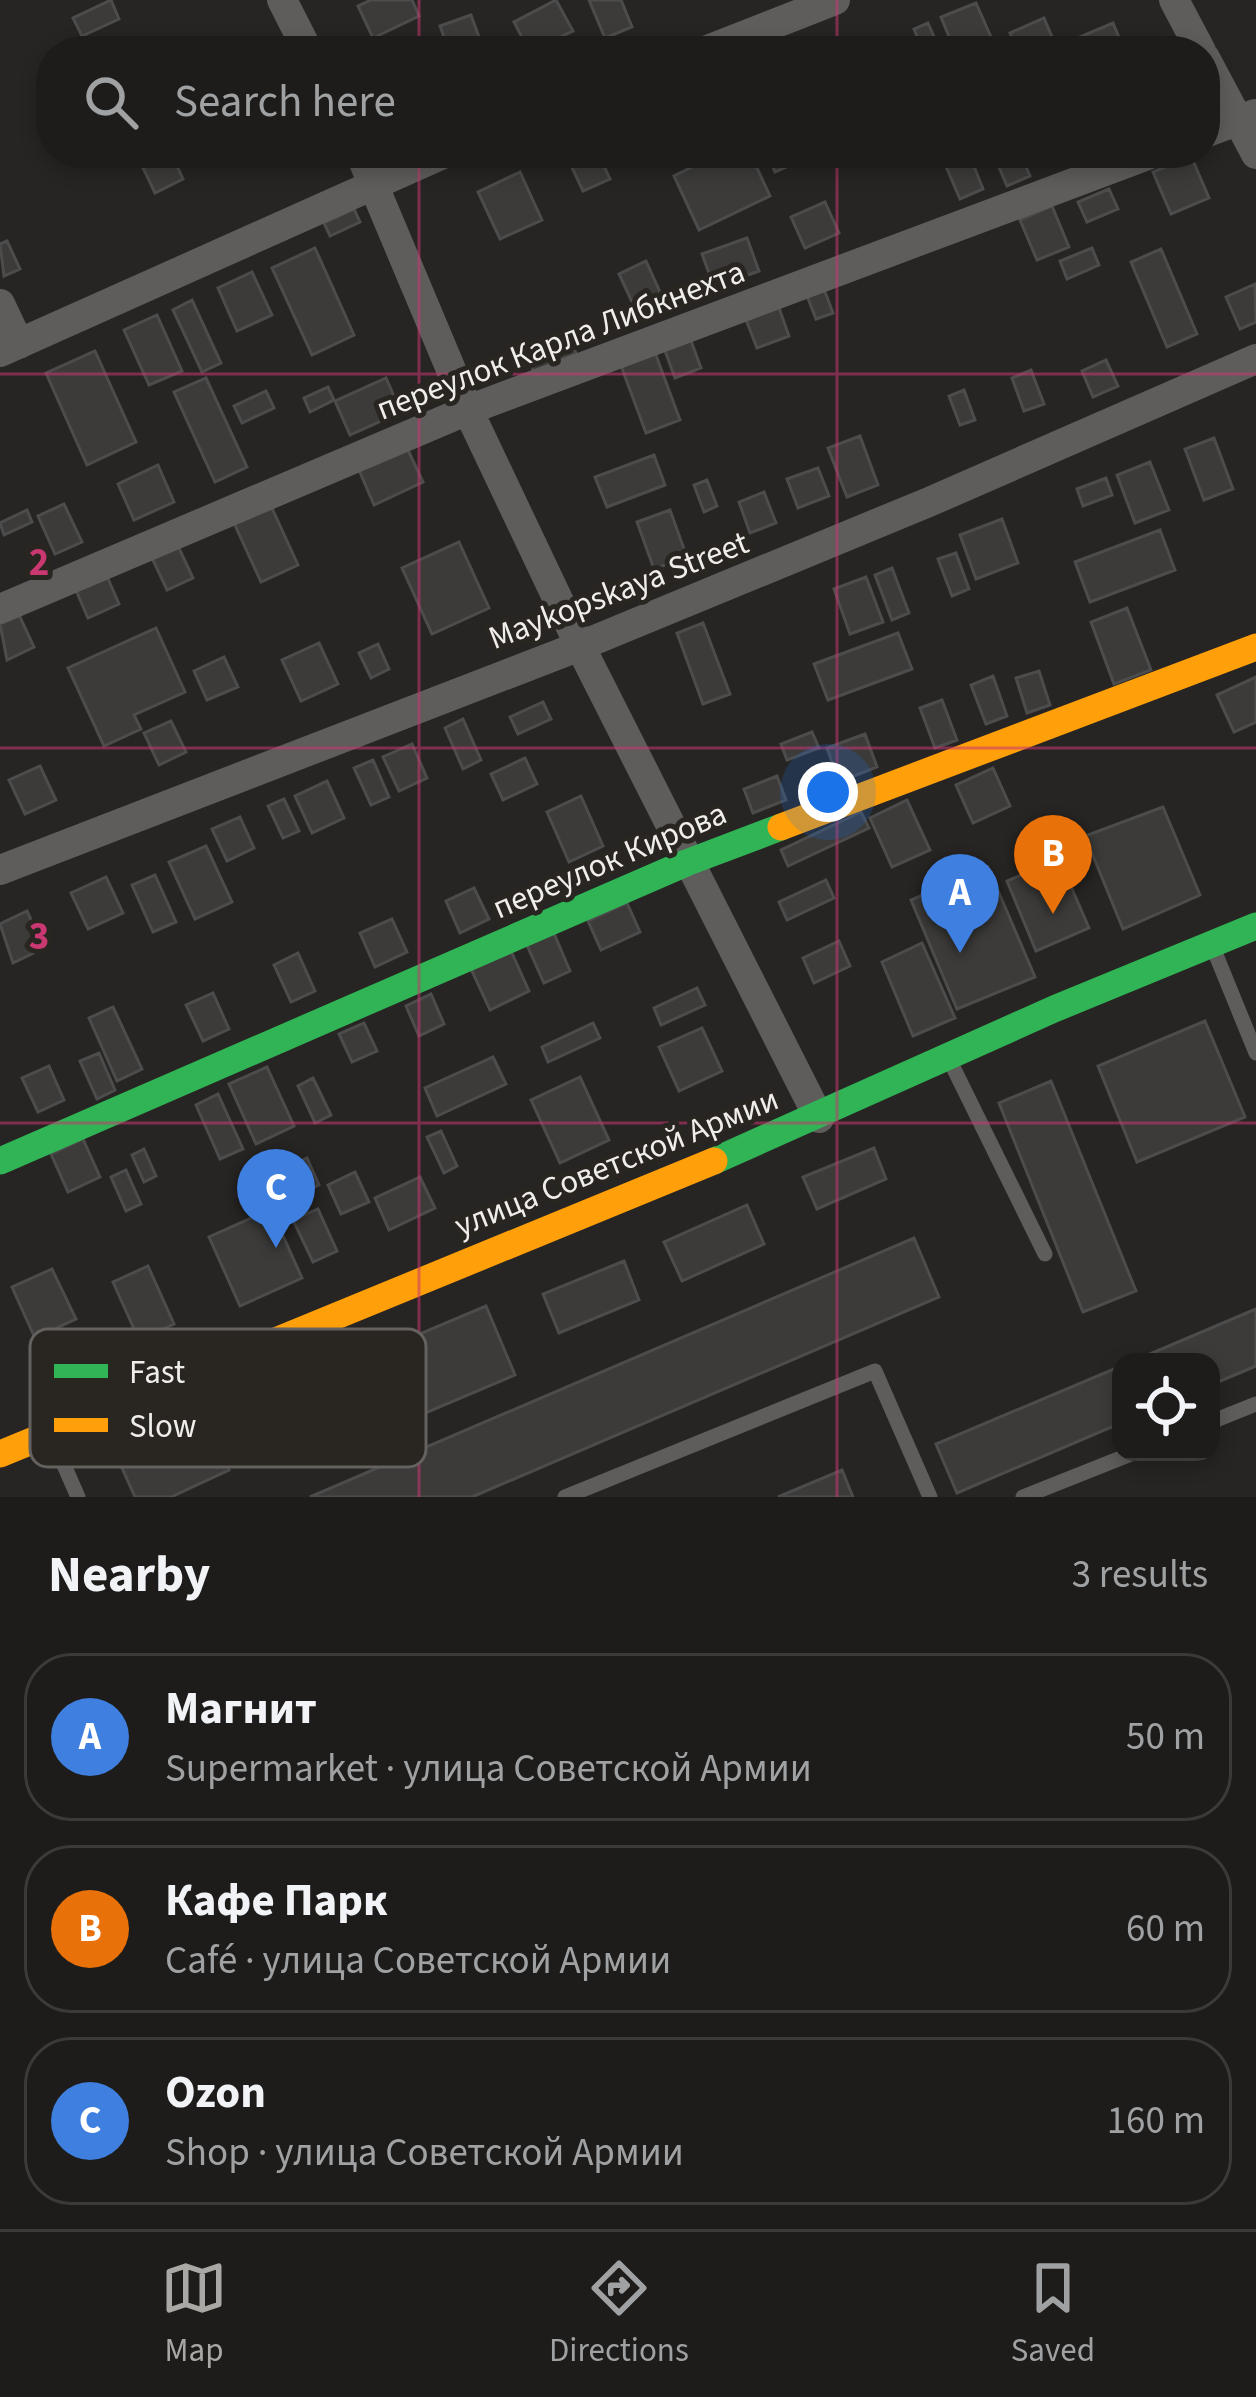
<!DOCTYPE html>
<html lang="en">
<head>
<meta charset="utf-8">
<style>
  :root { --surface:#1d1c1a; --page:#252523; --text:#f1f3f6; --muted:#a0a1a2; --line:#3b3a39; --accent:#aaa8a5 }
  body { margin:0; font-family:"Source Sans 3",sans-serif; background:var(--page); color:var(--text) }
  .controls { position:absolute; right:36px; bottom:36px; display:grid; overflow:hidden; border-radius:24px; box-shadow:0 6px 18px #0003 }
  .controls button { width:108px; height:108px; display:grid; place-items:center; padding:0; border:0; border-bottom:3px solid var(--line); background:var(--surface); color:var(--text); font:60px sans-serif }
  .you { position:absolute; left:828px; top:792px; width:42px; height:42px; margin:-30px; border:9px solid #fff; border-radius:50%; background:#1a73e8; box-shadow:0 0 0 18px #1a73e833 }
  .badge { display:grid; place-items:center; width:78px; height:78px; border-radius:50%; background:var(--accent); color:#fff; font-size:39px; font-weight:700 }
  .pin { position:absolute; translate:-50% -99px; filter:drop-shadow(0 3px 6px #0008) }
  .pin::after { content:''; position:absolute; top:63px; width:42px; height:36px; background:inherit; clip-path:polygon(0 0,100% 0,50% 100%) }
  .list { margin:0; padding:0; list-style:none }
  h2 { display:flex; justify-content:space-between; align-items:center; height:156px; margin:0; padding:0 48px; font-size:51px }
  h2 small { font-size:39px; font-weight:400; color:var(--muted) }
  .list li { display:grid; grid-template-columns:78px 1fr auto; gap:36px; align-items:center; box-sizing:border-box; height:168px; margin:0 24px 24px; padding:0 24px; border:3px solid var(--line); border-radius:48px }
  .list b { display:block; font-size:45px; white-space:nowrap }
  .list p { margin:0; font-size:39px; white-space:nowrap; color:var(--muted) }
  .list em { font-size:39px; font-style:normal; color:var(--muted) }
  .icon { flex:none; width:66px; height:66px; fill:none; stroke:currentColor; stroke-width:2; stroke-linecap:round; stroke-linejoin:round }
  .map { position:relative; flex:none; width:1256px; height:1497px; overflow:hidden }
  .search { position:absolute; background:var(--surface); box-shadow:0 6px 18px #0003; left:36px; right:36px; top:36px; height:132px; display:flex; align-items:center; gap:30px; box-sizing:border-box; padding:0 42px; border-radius:48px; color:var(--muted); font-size:45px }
  .sheet { height:732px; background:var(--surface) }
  nav { display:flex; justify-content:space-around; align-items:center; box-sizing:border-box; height:168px; border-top:3px solid var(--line); background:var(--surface); font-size:33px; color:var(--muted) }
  nav a { display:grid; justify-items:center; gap:6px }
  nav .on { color:var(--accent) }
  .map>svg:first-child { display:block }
  .building { fill:#3c3b3a; stroke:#4c4c4c; stroke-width:3 }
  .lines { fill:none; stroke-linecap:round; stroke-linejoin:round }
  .lane { stroke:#5e5d5c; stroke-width:15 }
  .street { stroke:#5e5d5c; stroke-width:30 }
  .fast { stroke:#30b455; stroke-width:27 }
  .slow { stroke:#ff9f0a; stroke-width:27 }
  .grid { fill:none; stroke:#c93871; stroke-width:3; stroke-opacity:0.55 }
  .labels { text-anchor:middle; stroke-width:10; stroke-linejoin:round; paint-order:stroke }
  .street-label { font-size:33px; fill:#f0eeeb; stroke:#292521 }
  .key { fill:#292521; stroke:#65615e; stroke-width:3 }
  .key-label { font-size:33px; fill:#f0eeeb }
  .grid-label { font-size:39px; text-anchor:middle; font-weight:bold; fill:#c93871; stroke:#292521; stroke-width:10; stroke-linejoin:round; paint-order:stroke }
</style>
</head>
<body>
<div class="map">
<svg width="1256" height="1497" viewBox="0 0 1256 1497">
  <rect width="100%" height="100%" fill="#272523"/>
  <path class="building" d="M111,0L119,19L82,36L73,18Z
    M371,0H412L419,16L373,38L358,6Z
    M556,0L573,31L529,51L514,22Z
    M589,0H621L632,27L605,38Z
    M976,3L995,46L955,51L941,17Z
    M471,15L484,51H449L440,26Z
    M1044,18L1058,51H1018L1010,33Z
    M928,23L938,46L923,51L914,29Z
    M1113,23L1123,47L1072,51L1068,42Z
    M171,153L183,179L155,193L137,155Z
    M581,153H598L610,179L583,191L568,159Z
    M686,153H750L770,196L699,230L674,176L692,167Z
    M767,153H818L775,172Z
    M993,153H1020L1030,176L1007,186Z
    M969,154L983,189L960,199L945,164Z
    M1191,156L1209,198L1171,214L1153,172Z
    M520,172L542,220L500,239L478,192Z
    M1109,189L1118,209L1087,222L1078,202Z
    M825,202L839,233L805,248L791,217Z
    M1052,206L1069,247L1037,260L1020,220Z
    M354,209L360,222L330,236L324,223Z
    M747,238L759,271L714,287L702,254Z
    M7,241L20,269L4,276L0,244Z
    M315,248L354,335L312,355L272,268Z
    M1092,248L1099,265L1067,279L1060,261Z
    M1161,249L1197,334L1167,347L1131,262Z
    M646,261L665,303L638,315L619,274Z
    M252,272L272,315L237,331L218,288Z
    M821,281L833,313L816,319L804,288Z
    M1255,284L1256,322L1240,329L1226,297Z
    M192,300L221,363L202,372L173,310Z
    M778,305L789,336L757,348L745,317Z
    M157,315L182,371L149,385L124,330Z
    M690,338L701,368L675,378L664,348Z
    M570,341L576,353L534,372L529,360Z
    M654,350L680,420L646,433L620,363Z
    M95,351L136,442L87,465L46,373Z
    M1106,360L1118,386L1093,397L1082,371Z
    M1031,370L1044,404L1024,411L1012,378Z
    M206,378L247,467L215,482L174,392Z
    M386,378L401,412L350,435L335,401Z
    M328,387L334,400L310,412L304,398Z
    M964,390L975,420L960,425L949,396Z
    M266,391L274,408L242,423L234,406Z
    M860,436L878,485L847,497L828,448Z
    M1214,438L1233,489L1204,500L1185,449Z
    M407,448L423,482L374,505L359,470Z
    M654,455L665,485L607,507L595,477Z
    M1150,462L1169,510L1135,523L1117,475Z
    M158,465L174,502L134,520L118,484Z
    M818,468L829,496L798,508L787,479Z
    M1106,478L1112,495L1083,506L1077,489Z
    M707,480L717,506L704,512L694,485Z
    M764,492L776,523L750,533L739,502Z
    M64,504L82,542L55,554L38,516Z
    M271,506L298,565L261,582L234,523Z
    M27,510L32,522L4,535L0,523Z
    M670,510L687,557L654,569L637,522Z
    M1002,519L1018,563L976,579L960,535Z
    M1160,530L1175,570L1090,602L1075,562Z
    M459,542L489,608L432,634L402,568Z
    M178,546L193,578L167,590L152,558Z
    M956,553L969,589L952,596L938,559Z
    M892,568L909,613L892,620L875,575Z
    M106,574L119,604L88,618L75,588Z
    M866,577L883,622L850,634L834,589Z
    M1127,608L1151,670L1114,684L1091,622Z
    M19,615L34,647L7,660L0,624Z
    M703,623L730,694L703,704L677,633Z
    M156,628L185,692L134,715L141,729L104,746L68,668Z
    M898,633L912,669L828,700L814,664Z
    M319,643L338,684L301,701L282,660Z
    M378,644L389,669L371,678L359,653Z
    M224,657L238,687L207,700L194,671Z
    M1039,671L1050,705L1027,713L1016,678Z
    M993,676L1007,716L986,724L971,685Z
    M1256,677V722L1234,732L1217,695Z
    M942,700L957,740L935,748L920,708Z
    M543,702L551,719L518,734L510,717Z
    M463,719L481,760L463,769L445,728Z
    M171,721L186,752L159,765L144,733Z
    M812,732L819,748L787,760L781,744Z
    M865,734L877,767L839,782L827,748Z
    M412,744L427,778L399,791L383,757Z
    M525,758L537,784L503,800L491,774Z
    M373,760L389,797L371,805L354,768Z
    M40,766L56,800L25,814L9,780Z
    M993,768L1010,806L973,823L956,785Z
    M777,776L786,800L753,813L744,789Z
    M327,781L344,818L312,833L295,796Z
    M581,796L603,846L569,862L547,812Z
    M284,799L299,831L283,838L268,806Z
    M907,800L930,850L892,867L870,818Z
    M1163,807L1200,895L1123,929L1085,836Z
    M861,812L869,828L788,866L781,850Z
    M240,817L254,848L227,861L212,829Z
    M206,846L232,902L195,919L169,862Z
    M1059,859L1089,928L1036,951L1007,881Z
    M988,867L1035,977L957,1009L911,900Z
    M155,875L176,922L153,932L132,885Z
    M106,877L123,913L88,929L71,893Z
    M826,880L834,898L787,920L779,902Z
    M474,888L489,919L460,933L446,901Z
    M627,903L640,932L601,950L588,921Z
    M27,911L44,948L13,963L0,924Z
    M392,919L407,952L375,967L360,933Z
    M553,931L570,971L544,983L526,943Z
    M839,941L850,966L814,983L803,958Z
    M922,943L955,1018L913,1036L882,962Z
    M511,951L529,991L490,1010L471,969Z
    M298,953L315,991L291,1002L274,965Z
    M697,988L705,1005L661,1025L654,1008Z
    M213,993L229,1029L203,1041L186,1005Z
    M431,994L444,1024L419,1036L406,1006Z
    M113,1007L142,1069L117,1081L89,1018Z
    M1205,1021L1245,1117L1137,1162L1098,1066Z
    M364,1023L377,1051L352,1062L339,1034Z
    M593,1023L600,1038L548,1062L542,1047Z
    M702,1028L722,1071L679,1091L659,1047Z
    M99,1053L115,1090L97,1099L80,1061Z
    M493,1057L506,1084L437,1116L425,1088Z
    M49,1066L64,1100L38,1112L22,1078Z
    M267,1067L294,1126L256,1144L229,1084Z
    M580,1077L609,1140L560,1163L531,1100Z
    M313,1078L331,1115L315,1123L298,1086Z
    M1051,1081L1136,1291L1083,1312L999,1103Z
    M218,1094L243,1149L220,1159L196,1105Z
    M441,1131L457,1166L444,1173L427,1137Z
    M83,1139L100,1177L68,1192L51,1154Z
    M874,1148L886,1179L817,1209L803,1177Z
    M144,1149L156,1176L144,1182L132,1155Z
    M307,1158L319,1185L300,1193L288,1167Z
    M126,1170L141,1204L126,1211L111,1177Z
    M355,1172L369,1202L341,1214L328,1185Z
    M420,1177L435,1208L389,1230L375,1198Z
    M747,1205L764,1244L682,1281L664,1242Z
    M271,1209L302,1278L240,1306L209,1237Z
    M318,1209L337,1251L313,1262L293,1220Z
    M914,1238L939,1297L472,1497H310Z
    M624,1261L639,1300L559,1333L543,1294Z
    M148,1266L174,1324L139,1340L113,1282Z
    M52,1269L76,1319L35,1338L12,1287Z
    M486,1306L515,1375L312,1461L282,1392Z
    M1256,1309V1366L1211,1385V1362H1131Z
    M1121,1366V1423L957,1493L936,1444Z
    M206,1419L229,1470L171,1497H135L118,1459Z
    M842,1470L853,1497H778Z"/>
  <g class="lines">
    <path class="lane" d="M1214,950L1256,1053
      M951,1063L1045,1254
      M1211,1422L1256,1404
      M53,1440L78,1497
      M565,1497L875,1371L930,1497
      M1023,1497L1136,1452"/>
    <path class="street" d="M282,0L308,51
      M1174,0L1201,51
      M705,51L835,0
      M1205,58L1256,154
      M1205,133L1255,114
      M360,153L468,410L580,646L819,1118
      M0,304L19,344
      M0,352L445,153
      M0,609L468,410L1153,153
      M0,870L580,646L929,502L1256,359"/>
    <path class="fast" d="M0,1161L686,863L781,827
      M714,1161L1054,1009L1256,926"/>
    <path class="slow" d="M781,827L1256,647
      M0,1454L714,1161"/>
  </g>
  <path class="grid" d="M419,0V51M837,0V51M419,153V1497M837,153V1497M0,374H1256M0,748H1256M0,1123H1256"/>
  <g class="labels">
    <g class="street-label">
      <text transform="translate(560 339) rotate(-21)" y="12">переулок Карла Либкнехта</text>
      <text transform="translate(618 589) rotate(-21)" y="12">Maykopskaya Street</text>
      <text transform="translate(609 859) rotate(-23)" y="12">переулок Кирова</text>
      <text transform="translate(616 1161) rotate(-22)" y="12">улица Советской Армии</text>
    </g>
  </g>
  <rect x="30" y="1329" width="396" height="138" rx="18" class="key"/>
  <rect x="54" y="1364" width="54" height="14" fill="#30b455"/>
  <rect x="54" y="1418" width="54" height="14" fill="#ff9f0a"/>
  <g class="key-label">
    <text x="129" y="1383">Fast</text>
    <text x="129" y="1437">Slow</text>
  </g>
  <g class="grid-label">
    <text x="39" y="575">2</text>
    <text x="39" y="949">3</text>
  </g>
</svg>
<div class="controls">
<button><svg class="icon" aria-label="locate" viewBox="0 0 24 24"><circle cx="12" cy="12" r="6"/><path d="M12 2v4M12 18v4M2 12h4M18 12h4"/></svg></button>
</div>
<div class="you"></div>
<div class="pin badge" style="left:960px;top:953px;background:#3f7fe0">A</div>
<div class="pin badge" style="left:1053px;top:914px;background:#e8710a">B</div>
<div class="pin badge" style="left:276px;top:1248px;background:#3f7fe0">C</div>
<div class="search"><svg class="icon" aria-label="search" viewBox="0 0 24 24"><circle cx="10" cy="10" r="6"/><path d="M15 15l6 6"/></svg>Search here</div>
</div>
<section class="sheet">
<h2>Nearby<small>3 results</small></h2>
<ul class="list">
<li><span class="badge" style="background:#3f7fe0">A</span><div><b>Магнит</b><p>Supermarket · улица Советской Армии</p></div><em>50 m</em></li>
<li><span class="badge" style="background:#e8710a">B</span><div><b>Кафе Парк</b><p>Café · улица Советской Армии</p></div><em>60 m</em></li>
<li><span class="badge" style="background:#3f7fe0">C</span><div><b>Ozon</b><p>Shop · улица Советской Армии</p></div><em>160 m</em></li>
</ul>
</section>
<nav>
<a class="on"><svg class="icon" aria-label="map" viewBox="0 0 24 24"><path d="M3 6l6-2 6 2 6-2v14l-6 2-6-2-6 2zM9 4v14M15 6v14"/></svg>Map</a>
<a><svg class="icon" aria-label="directions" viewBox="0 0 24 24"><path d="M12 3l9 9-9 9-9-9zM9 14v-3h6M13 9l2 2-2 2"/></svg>Directions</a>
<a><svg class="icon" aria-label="saved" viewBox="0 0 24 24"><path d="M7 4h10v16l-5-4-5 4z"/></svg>Saved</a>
</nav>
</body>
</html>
